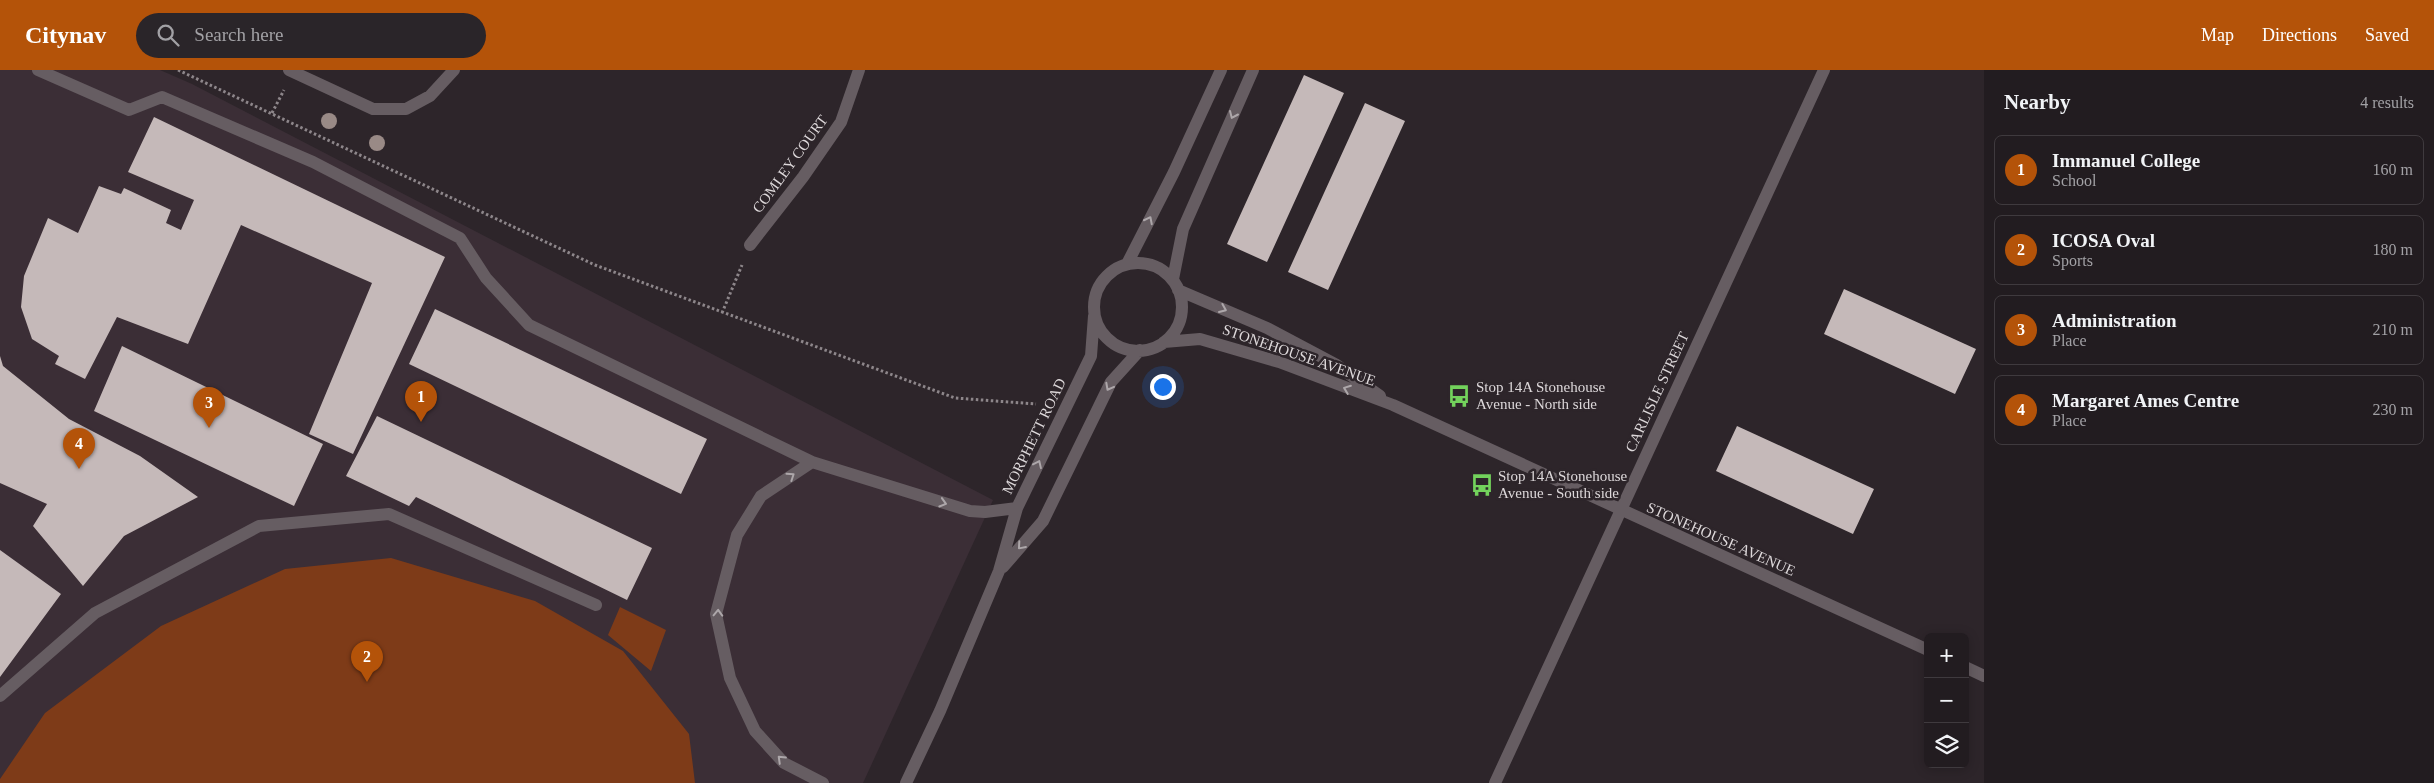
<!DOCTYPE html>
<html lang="en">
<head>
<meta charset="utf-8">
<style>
  :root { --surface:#221c20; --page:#2a2529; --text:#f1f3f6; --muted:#a2a1a5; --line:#3f3a3e; --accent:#b45309 }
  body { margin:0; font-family:"Times New Roman",serif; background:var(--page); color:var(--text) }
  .controls { position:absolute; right:15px; bottom:15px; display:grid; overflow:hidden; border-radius:8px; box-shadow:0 2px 12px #0003 }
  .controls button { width:45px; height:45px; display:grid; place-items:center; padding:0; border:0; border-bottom:1px solid var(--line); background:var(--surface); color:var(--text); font:25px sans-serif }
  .you { position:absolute; left:1162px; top:316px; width:18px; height:18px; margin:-12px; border:4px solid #fff; border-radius:50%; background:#1a73e8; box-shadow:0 0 0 8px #1a73e833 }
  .badge { display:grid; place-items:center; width:32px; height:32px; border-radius:50%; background:var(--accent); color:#fff; font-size:16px; font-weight:700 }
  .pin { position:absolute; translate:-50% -41px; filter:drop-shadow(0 1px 2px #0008) }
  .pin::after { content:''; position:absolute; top:26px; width:18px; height:15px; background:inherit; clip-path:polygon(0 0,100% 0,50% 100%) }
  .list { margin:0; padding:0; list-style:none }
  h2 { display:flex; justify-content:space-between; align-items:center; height:65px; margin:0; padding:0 20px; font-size:21px }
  h2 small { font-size:16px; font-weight:400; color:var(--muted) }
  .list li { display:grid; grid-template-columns:32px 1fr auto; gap:15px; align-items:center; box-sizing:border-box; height:70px; margin:0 10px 10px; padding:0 10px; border:1px solid var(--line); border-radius:8px }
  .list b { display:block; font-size:19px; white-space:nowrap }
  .list p { margin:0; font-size:16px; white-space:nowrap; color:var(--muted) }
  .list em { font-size:16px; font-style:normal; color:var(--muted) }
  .icon { flex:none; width:28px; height:28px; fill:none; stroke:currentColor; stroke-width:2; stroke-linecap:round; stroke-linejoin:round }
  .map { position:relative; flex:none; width:1984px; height:713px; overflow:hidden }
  header { display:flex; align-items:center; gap:30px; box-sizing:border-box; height:70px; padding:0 25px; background:var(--accent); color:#fff }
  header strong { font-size:24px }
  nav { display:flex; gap:28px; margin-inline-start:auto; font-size:18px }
  .search { width:350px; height:45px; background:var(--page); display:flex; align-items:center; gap:12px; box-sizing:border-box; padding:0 18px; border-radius:28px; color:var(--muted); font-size:19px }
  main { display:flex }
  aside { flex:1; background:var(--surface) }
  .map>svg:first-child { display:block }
  .built { fill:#3b2e36 }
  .green { fill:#7e3b18 }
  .building { fill:#c5b9b9 }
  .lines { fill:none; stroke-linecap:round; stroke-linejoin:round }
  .path { stroke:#8d868a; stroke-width:3; stroke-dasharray:2.5 2.5; stroke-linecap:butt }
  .minor { stroke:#665d62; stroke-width:12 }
  .tree { fill:#998a86 }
  .oneway { stroke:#ada7aa }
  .labels { text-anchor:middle; stroke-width:5; stroke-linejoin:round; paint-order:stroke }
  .street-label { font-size:15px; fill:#ddd8da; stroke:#2d252a }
  .poi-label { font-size:15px; fill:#ddd8da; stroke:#2d252a; text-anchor:start }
</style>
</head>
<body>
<header>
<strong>Citynav</strong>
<div class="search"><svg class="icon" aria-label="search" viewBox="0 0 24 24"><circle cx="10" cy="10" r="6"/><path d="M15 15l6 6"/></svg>Search here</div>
<nav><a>Map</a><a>Directions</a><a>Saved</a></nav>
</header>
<main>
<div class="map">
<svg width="1984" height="713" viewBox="0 0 1984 713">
  <rect width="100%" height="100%" fill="#2d252a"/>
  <path class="built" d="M0,0H160L192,14L993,430L863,713H0Z"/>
  <path class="green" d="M391,488L535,531L623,581L689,664L695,713H0V709L45,643L161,556L285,499Z
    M620,537L666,560L651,601L608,565Z"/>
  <path class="building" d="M1304,5L1344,23L1267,192L1227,174Z
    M1365,33L1405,51L1328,220L1288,202Z
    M154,47L445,187L353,384L309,364L372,213L241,155L188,274L117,247L85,309L55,294L59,286L32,269L21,237L24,206L48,148L78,163L99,116L121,124L124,118L171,140L166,153L181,160L194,130L128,102Z
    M1844,219L1976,279L1955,324L1824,264Z
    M435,239L707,369L681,424L409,294Z
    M122,276L323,374L294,436L94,341Z
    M0,286L3,296L69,349L140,386L198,427L124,466L83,516L33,456L47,434L0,413Z
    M377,346L652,478L627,530L416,427L409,436L346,406Z
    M1737,356L1874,419L1853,464L1716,401Z
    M0,480L61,524L0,607Z"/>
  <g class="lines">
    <path class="path" d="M178,0L595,195L955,328L1036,334
      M272,43L284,20
      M722,243L742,195"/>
    <path class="minor" d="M38,0L129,40L162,27L313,92L460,168L486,208L529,255L812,392
      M289,0L373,39H406L430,26L454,0
      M750,175L803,107L841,52L859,0
      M1094 237a44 44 0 1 1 88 0a44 44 0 1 1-88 0Z
      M1127,194L1174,102L1221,0
      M1173,209L1183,159L1253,0
      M1178,220L1267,258L1335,294L1380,326
      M1164,272L1200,269L1279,292L1393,335L1928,580
      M1003,497L1043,451L1111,312L1140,280
      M1965,597L1984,606
      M0,626L95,543L259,456L389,444L596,535
      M823,713L784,693L755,661L730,608L716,544L737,465L761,426L812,392L970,441L985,442L1017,438
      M906,713L940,641L999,501L1017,438L1091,286L1094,246
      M1495,713L1824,0"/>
  </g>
  <g class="tree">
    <circle cx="329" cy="51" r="8"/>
    <circle cx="377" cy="73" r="8"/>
  </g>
  <defs><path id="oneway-chevron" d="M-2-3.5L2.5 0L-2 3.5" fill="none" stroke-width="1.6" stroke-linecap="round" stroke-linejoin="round" transform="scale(1.25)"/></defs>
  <g class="oneway">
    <use href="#oneway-chevron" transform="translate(1233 45) rotate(114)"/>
    <use href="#oneway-chevron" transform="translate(1149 150) rotate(-63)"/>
    <use href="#oneway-chevron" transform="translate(1223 239) rotate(23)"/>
    <use href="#oneway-chevron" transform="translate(1109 317) rotate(118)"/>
    <use href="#oneway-chevron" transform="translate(1347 319) rotate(-159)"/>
    <use href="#oneway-chevron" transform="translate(1038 394) rotate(-65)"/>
    <use href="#oneway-chevron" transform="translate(791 406) rotate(-34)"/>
    <use href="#oneway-chevron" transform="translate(943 433) rotate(17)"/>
    <use href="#oneway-chevron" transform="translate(1021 476) rotate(131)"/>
    <use href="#oneway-chevron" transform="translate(718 543) rotate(-88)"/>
    <use href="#oneway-chevron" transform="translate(781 689) rotate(-136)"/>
  </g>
  <defs>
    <symbol id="bus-bare" viewBox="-9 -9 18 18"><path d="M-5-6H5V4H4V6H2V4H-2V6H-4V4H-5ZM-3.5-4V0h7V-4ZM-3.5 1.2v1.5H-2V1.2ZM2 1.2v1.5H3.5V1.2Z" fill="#73d25c" stroke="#2d252a" stroke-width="2.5" paint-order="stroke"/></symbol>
  </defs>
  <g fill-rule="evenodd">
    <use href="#bus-bare" x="1443" y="310" width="32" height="32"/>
    <use href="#bus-bare" x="1466" y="399" width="32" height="32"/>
  </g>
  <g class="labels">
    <g class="street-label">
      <text transform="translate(790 94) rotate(-54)" y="5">COMLEY COURT</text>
      <text transform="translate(1299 285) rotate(19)" y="5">STONEHOUSE AVENUE</text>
      <text transform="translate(1657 322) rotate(-65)" y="5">CARLISLE STREET</text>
      <text transform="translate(1034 366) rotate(-64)" y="5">MORPHETT ROAD</text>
      <text transform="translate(1721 469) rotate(24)" y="5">STONEHOUSE AVENUE</text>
    </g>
    <g class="poi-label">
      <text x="1476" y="322">Stop 14A Stonehouse<tspan x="1476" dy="17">Avenue - North side</tspan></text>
      <text x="1498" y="411">Stop 14A Stonehouse<tspan x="1498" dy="17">Avenue - South side</tspan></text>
    </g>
  </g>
</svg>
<div class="controls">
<button>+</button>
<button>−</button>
<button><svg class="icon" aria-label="layers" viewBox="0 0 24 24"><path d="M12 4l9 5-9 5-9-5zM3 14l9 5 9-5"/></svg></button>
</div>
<div class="you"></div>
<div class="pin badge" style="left:421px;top:352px">1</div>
<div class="pin badge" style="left:367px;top:612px">2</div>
<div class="pin badge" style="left:209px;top:358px">3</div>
<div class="pin badge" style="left:79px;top:399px">4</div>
</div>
<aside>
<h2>Nearby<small>4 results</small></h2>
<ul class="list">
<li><span class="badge">1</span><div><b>Immanuel College</b><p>School</p></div><em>160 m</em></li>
<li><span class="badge">2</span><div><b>ICOSA Oval</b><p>Sports</p></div><em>180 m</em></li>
<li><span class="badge">3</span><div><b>Administration</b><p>Place</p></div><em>210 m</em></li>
<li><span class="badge">4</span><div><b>Margaret Ames Centre</b><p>Place</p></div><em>230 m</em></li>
</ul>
</aside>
</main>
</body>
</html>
